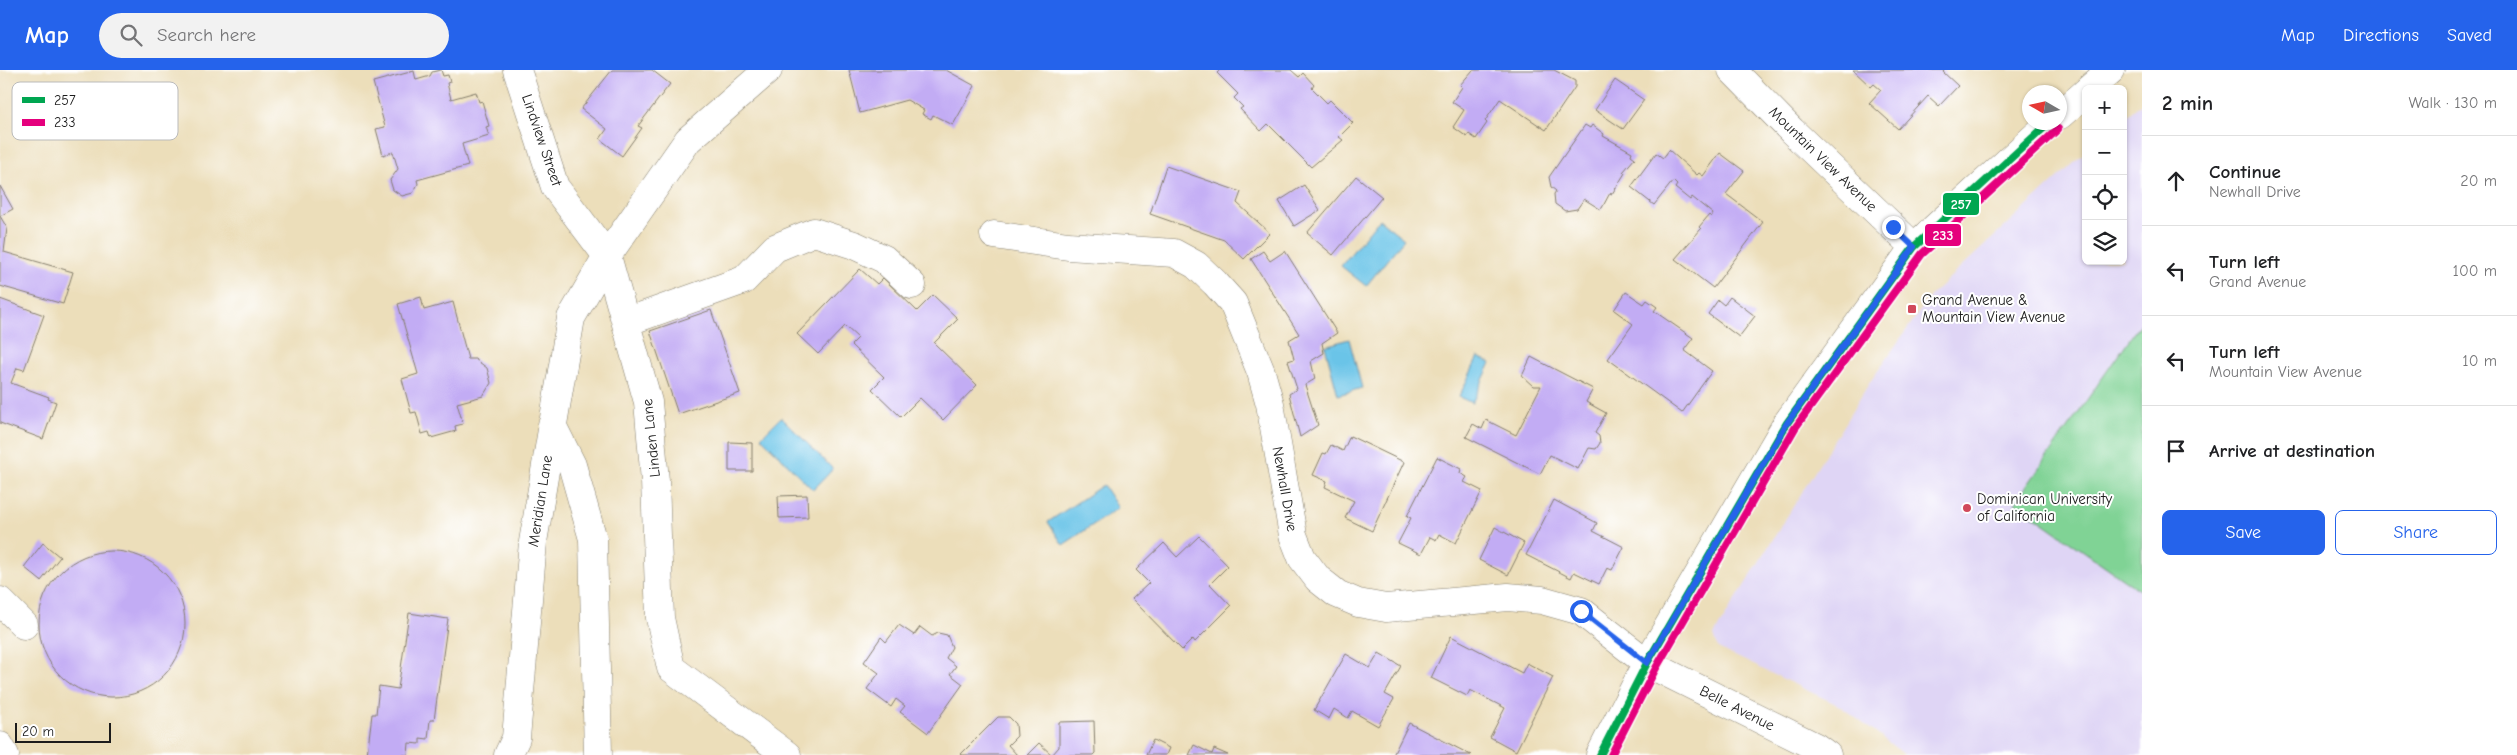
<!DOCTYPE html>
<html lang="en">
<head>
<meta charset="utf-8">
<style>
  :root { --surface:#fff; --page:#f2f2f2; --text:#202124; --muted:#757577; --line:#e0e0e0; --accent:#2563eb }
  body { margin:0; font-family:"Comic Neue",sans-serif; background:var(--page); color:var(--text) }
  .controls { position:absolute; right:15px; top:15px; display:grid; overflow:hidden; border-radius:8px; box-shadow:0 1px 4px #0004 }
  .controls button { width:45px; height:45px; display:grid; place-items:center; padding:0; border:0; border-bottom:1px solid var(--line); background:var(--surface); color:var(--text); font:25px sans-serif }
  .compass { position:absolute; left:2022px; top:15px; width:45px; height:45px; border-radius:50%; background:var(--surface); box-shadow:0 1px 4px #0004; rotate:279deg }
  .scale { position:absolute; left:15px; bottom:12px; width:96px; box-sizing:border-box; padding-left:5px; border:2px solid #1c1c1c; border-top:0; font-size:14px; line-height:18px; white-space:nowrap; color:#1c1c1c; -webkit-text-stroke:4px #fff; paint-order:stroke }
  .stop { position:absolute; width:15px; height:15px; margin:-11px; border:4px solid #2563eb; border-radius:50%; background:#fff }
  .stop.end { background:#2563eb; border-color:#fff; box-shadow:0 1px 5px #0008 }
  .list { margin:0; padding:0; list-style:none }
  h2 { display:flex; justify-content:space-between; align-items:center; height:65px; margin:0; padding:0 20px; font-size:21px }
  h2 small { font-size:16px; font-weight:400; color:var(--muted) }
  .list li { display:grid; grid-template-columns:32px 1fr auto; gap:15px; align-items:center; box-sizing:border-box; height:90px; padding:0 20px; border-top:1px solid var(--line) }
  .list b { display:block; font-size:19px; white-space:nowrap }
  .list p { margin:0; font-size:16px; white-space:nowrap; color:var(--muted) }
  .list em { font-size:16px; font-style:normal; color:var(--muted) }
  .actions { display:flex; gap:10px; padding:15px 20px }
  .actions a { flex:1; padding:11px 0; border:1px solid var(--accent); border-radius:8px; text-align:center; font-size:18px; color:var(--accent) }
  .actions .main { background:var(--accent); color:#fff }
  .icon { flex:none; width:28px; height:28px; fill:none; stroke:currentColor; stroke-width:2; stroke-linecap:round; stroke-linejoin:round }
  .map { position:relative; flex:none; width:2142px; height:685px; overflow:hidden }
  header { display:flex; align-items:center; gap:30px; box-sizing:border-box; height:70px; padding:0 25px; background:var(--accent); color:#fff }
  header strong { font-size:24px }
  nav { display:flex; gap:28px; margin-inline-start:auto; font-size:18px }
  .search { width:350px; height:45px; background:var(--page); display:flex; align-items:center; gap:12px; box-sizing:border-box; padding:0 18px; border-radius:28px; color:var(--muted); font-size:19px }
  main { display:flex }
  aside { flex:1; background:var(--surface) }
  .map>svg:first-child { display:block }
  .built { fill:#dfd5f5 }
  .green { fill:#80d395; stroke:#4e7858 }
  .water { fill:#6ac4e8; stroke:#437082 }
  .building { fill:#c2acf4 }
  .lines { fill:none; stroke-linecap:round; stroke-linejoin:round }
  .minor-casing { stroke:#847d6b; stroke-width:29 }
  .minor { stroke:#fff; stroke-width:28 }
  .bus-1-casing { stroke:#fff; stroke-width:11 }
  .bus-2-casing { stroke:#fff; stroke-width:11 }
  .bus-1 { stroke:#00a651; stroke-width:8 }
  .bus-2 { stroke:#e5007d; stroke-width:8 }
  .route { stroke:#2563eb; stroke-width:6 }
  .poi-dot { fill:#d1495b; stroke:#fff; stroke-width:2 }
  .labels { text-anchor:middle; stroke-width:4; stroke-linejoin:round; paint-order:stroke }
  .street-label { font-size:15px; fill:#1c1c1c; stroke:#fff }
  .poi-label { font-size:15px; fill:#1c1c1c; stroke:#fff; text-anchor:start }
  .key { fill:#fff; stroke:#bbb; stroke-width:1 }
  .key-label { font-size:14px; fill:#1c1c1c }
  .line-badge { stroke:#fff; stroke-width:2 }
  .badge-label { font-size:14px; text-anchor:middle; font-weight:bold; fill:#fff }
</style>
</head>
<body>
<header>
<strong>Map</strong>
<div class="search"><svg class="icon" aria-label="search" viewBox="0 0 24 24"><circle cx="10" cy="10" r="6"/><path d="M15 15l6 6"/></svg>Search here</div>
<nav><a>Map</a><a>Directions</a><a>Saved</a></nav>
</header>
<main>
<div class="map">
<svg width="2142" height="685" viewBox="0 0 2142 685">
  <rect width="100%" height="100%" fill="#fff"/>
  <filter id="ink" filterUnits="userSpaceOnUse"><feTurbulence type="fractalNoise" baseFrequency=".02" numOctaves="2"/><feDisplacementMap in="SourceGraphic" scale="10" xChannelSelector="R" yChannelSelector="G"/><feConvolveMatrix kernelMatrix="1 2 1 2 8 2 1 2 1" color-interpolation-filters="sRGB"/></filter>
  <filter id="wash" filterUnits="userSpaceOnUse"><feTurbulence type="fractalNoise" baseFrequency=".0096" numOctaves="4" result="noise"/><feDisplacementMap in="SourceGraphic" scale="20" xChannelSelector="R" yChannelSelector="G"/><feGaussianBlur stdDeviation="1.12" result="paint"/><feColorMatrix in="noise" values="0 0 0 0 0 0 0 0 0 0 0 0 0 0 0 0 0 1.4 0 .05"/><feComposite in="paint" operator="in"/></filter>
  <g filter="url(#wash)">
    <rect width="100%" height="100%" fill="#ecdeba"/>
    <path class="built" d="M2142,33V685H1905L1840,636L1718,578L1714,565L1870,312L1931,225L2086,82V191H2123V49Z"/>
    <path class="green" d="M2142,251V522L2015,433Z"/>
    <path class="water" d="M1379,149L1404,169L1366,216L1341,196Z
      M1349,269L1362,318L1338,325L1325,276Z
      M1478,287L1491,293L1472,333L1459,327Z
      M781,347L833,399L813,420L761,367Z
      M1103,415L1118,438L1063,475L1048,452Z"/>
    <g id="blocks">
      <path class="building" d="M441,0L443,6L448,5L450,12L447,13L451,29L476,22L479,32L482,31L489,56L486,57L489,66L462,74L468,96L417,110L418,114L413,123L402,126L393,120L390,110L398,99L393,82L383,85L376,59L385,57L373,12L414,1L416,10L430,6L432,2Z
        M612,0H652L670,14L638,56L642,58L622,86L600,69L607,59L581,39Z
        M849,0H946L975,16L953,55L933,45L931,49L922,44L924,40L907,30L860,43Z
        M1220,0H1291L1299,7L1303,3L1314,15L1312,18L1327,33L1330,30L1353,53L1339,67L1343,70L1311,97L1268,54L1261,61L1240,39L1243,37L1234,28L1238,24L1217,3Z
        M1473,0H1554L1575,11V17L1546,60L1500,29L1485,51L1487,53L1476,69L1469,64L1467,67L1453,57L1464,40L1452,32L1462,17L1460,15Z
        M1853,0H1945L1943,2L1958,16L1939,36L1928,26L1898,59L1869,33L1881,20L1874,14L1871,17Z
        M1615,10L1644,30L1623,59L1595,40Z
        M1585,55L1590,58L1592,55L1604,64L1603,66L1632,82L1631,85L1635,88L1623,102L1625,103L1612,124L1610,123L1602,138L1600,139L1584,129L1577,139L1565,141L1555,134L1554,124L1556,121L1551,117L1549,107Z
        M1669,80L1697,105L1699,103L1703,106L1720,83L1744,101L1726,124L1763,152L1713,218L1675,189L1701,159L1699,157L1709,145L1711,147L1713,144L1692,127L1690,130L1675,118L1677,115L1673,111L1654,135L1631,117L1656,83L1663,88Z
        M1166,96L1241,122L1237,133L1270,163L1244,189L1224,170L1150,144Z
        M1356,106L1382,127L1333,185L1307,163Z
        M1304,115L1320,140L1294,156L1279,131Z
        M0,116L13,139L0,146L7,158L4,182L73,202L63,234L0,216Z
        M1263,181L1270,191L1285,181L1337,263L1322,273L1324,283L1311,291L1315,309L1305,315L1318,355L1300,367L1289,324L1297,319L1288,291L1294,289L1289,270L1299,264L1251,189Z
        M860,199L877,214L883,208L917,241L933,225L958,249L934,273L977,315L943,350L920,328L901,347L872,319L884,307L851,275L858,268L845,256L818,284L797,264Z
        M1626,222L1644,234L1647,230L1657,237L1654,241L1693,268L1684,280L1712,301L1682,343L1608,289L1633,254L1614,240Z
        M421,227L424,240L453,232L468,289H475L487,298L491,313L483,326L457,333L463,354L455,356L456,361L431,368L429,362L422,364L416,342L411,343L402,309L418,304L398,234Z
        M1730,227L1755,246L1739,267L1708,244L1718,230L1724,235Z
        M0,229L44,245L24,300L17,298L11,313L49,327L48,329L56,332L43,369L0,353Z
        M711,240L740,323L678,344L650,261Z
        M1531,287L1593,319L1586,332L1606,343L1595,363L1599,366L1600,373L1596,379L1589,378L1578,399L1550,385L1540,404L1466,367L1473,354L1482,359L1486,350L1516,365L1541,316H1533L1522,306Z
        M1350,366L1404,392L1372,461L1345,448L1354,431L1325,417L1327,411L1313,405L1323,383L1326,384L1331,375L1343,381Z
        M729,372L752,373V401H729Z
        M1437,387L1461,399L1460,403L1467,407L1464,412L1482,421L1456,473L1439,464L1436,470L1430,467L1421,484L1398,473L1411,448L1407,446Z
        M807,425L808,447L779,448L778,426Z
        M1554,430L1597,453L1593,461L1624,477L1612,500L1607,498L1599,514L1574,502L1571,508L1526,485Z
        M1495,457L1524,473L1508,505L1479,490Z
        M1199,466L1228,496L1210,514L1231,536L1195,572L1193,569L1182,580L1132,529L1149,513L1136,500L1164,473L1177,487Z
        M43,473L60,487L41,511L24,497Z
        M39 554a73 73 0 1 1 146 0a73 73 0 1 1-146 0Z
        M409,543L448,549L434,650H430L428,669L420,668V674L409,673L408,685H367L372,644H376L379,616L398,619Z
        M899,555L914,565L920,557L932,566L938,563L947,565L952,577L946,588L956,596L950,604L963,614L928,663L900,642L905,636L896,629L891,637L867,619L879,603L864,592L881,567L886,572Z
        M1451,566L1522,603L1527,593L1553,607L1516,681L1490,667L1505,638L1470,620L1467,626L1431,608Z
        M1379,583L1401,596L1385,624L1394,629L1378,656L1352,641L1348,648L1334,639L1329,649L1314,640L1346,584L1370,598Z
        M998,647H1009L1016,654L1017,666L1008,675L1017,685H960Z
        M1094,651L1095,683L1093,685H1052L1059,677V652Z
        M1409,653L1471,685H1393Z
        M1153,670L1169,678L1166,685H1146Z
        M1039,673L1052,685H1027Z
        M1194,675L1212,684L1214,679L1228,685H1189Z"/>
    </g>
  </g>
  <g filter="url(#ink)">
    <use href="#blocks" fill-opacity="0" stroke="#847d6b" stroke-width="1"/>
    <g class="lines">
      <defs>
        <path id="minor" d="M768,0L688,70L607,186L648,332L655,411L660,548L671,598L787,685
          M1732,0L1792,61L1914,177
          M2089,19L2111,0
          M2060,45L2086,22
          M994,165L1068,176L1174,183L1196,195L1215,213L1233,233L1261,302L1270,334L1293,465L1302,488L1318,509L1337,524L1358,533L1386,538L1508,527L1542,530L1581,541L1647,593L1816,677L1827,685
          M626,252L744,210L775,178L814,162L854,175L884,189L912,215
          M552,355L572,395L593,469L598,685
          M0,531L24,555
          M0,676L5,685
          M508,685L516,668L533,472L571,248L607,186L555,117L517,0
          M1600,685L1647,593L1787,353L1914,177L2051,52"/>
      </defs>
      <use href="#minor" class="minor-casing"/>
      <use href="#minor" class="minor"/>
      <defs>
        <path id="bus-1" d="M1600,685L1647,593L1787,353L1914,177L2050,52"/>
        <path id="bus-2" d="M1611,685L1656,598L1795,358L1922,184L2058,59"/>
      </defs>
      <use href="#bus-1" class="bus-1-casing"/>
      <use href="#bus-2" class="bus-2-casing"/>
      <use href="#bus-1" class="bus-1"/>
      <use href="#bus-2" class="bus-2"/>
    </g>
  </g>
  <g class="lines" filter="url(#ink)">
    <path class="route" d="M1581,541L1647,593L1787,353L1914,177L1893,157"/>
  </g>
  <g class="poi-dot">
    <rect x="1907" y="234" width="10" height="10" rx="2.5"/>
    <circle cx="1967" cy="438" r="5"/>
  </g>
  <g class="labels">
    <g class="street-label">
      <text transform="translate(542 70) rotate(71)" y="5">Lindview Street</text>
      <text transform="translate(1823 89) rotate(44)" y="5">Mountain View Avenue</text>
      <text transform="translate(651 368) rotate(-96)" y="5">Linden Lane</text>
      <text transform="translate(1285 419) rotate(80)" y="5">Newhall Drive</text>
      <text transform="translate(540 431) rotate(-81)" y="5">Meridian Lane</text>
      <text transform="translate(1737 638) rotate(27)" y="5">Belle Avenue</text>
    </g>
    <g class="poi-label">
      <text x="1922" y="235">Grand Avenue &amp;<tspan x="1922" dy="17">Mountain View Avenue</tspan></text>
      <text x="1977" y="434">Dominican University<tspan x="1977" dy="17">of California</tspan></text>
    </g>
  </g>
  <rect x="12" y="12" width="166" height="58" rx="8" class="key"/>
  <rect x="22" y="27" width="23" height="6" fill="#00a651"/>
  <rect x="22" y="49" width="23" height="7" fill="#e5007d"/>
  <g class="key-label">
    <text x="54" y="35">257</text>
    <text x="54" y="57">233</text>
  </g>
  <g class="line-badge">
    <rect x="1942" y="122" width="38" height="24" rx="5" fill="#00a651"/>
    <rect x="1924" y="153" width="38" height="24" rx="5" fill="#e5007d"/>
  </g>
  <g class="badge-label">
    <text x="1961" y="139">257</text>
    <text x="1943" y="170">233</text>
  </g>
</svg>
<div class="controls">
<button>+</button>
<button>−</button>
<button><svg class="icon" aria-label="locate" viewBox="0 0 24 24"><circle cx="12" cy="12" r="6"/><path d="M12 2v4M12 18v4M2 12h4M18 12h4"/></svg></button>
<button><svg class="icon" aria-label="layers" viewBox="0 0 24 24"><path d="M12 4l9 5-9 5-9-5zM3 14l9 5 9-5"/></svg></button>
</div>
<svg class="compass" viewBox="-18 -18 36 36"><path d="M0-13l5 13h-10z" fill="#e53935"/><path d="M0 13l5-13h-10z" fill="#757577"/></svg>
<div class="scale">20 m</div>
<div class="stop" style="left:1581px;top:541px"></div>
<div class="stop end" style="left:1893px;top:157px"></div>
</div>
<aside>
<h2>2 min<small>Walk · 130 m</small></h2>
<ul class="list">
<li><svg class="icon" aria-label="ahead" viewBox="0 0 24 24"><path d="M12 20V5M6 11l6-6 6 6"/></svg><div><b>Continue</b><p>Newhall Drive</p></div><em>20 m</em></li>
<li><svg class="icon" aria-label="left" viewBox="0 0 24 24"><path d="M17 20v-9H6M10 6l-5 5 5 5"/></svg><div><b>Turn left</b><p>Grand Avenue</p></div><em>100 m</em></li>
<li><svg class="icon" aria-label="left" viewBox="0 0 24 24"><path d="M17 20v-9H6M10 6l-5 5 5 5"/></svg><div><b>Turn left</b><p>Mountain View Avenue</p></div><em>10 m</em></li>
<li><svg class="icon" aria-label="arrive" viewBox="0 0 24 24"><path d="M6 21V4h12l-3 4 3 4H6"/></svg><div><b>Arrive at destination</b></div></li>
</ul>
<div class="actions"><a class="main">Save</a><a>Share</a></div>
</aside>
</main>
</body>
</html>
